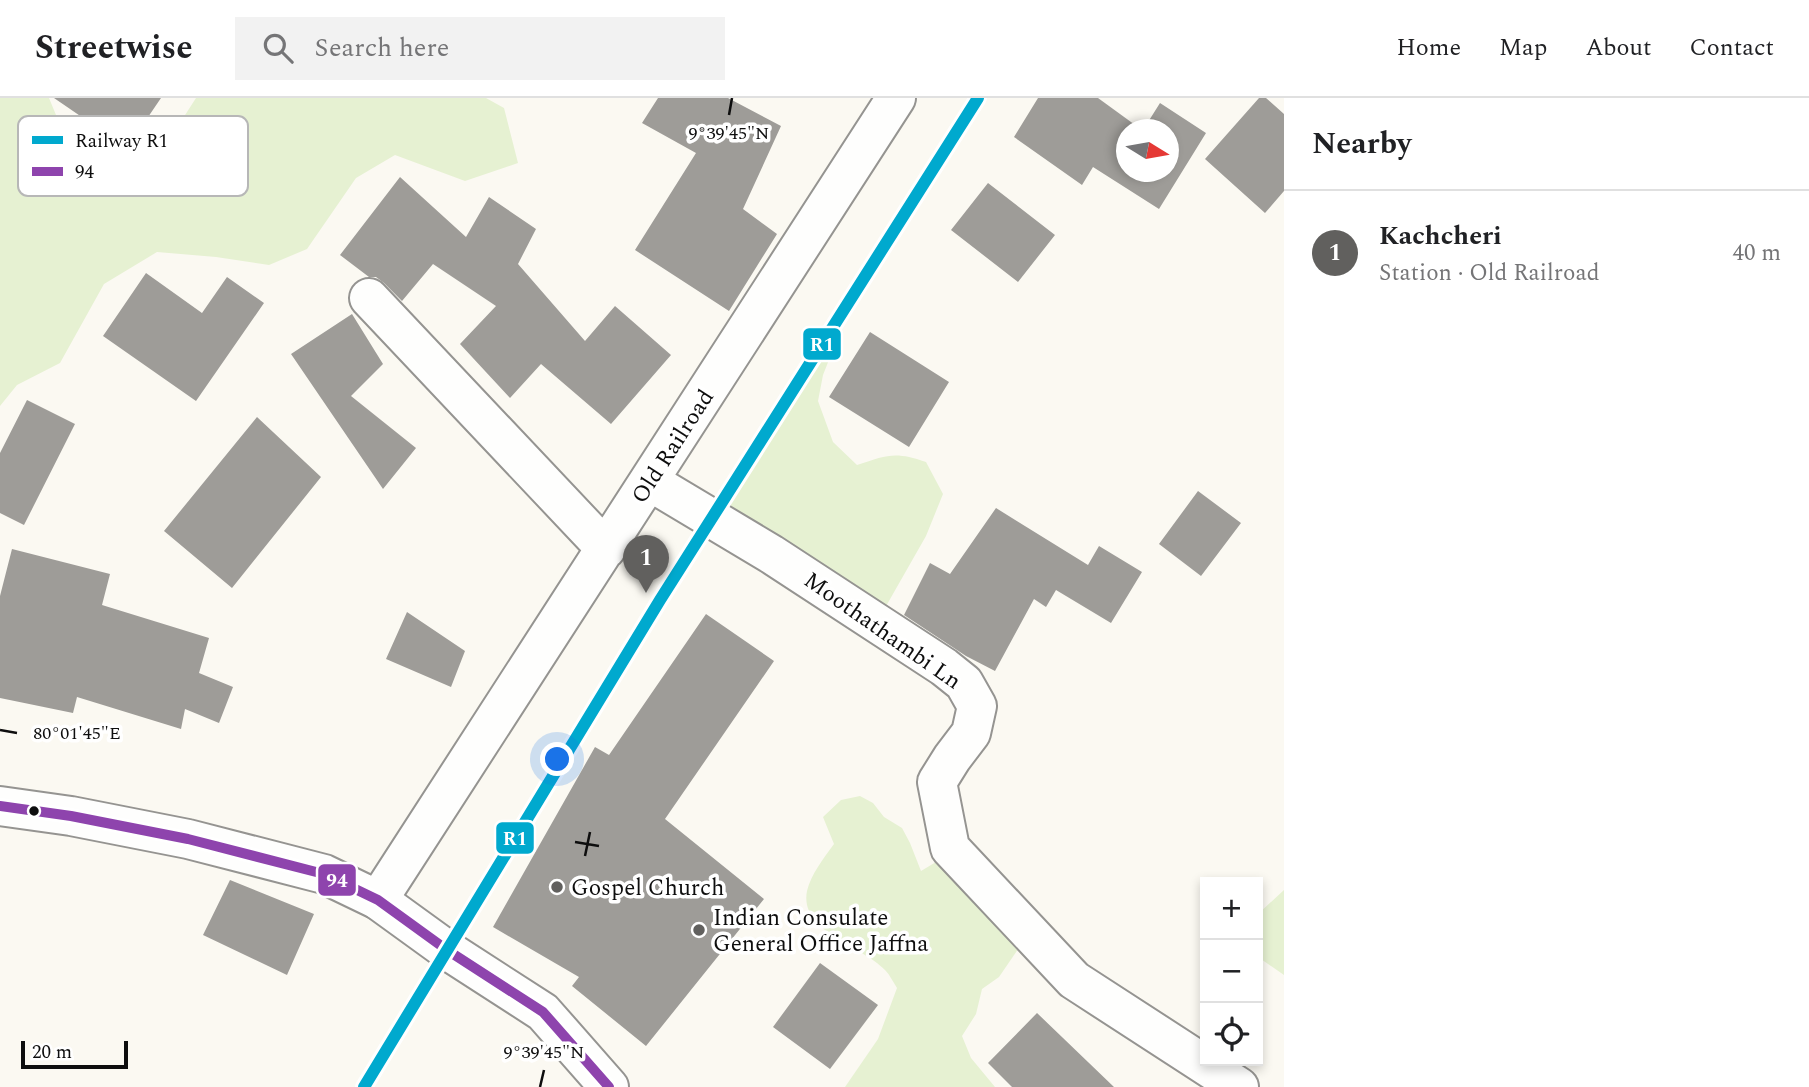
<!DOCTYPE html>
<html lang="en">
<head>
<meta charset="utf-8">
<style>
  :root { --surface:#fff; --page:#f2f2f2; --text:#202124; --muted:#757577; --line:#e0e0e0; --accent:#61605e }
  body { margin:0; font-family:Spectral,serif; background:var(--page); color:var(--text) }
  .controls { position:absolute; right:21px; bottom:21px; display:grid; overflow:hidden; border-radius:0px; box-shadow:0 4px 10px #0003 }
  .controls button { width:63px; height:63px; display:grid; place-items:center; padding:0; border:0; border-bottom:2px solid var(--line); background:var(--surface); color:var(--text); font:35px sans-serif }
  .compass { position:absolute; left:1116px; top:21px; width:63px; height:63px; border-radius:50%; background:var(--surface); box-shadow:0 4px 10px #0003; rotate:101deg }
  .scale { position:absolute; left:21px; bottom:18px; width:107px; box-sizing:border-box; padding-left:7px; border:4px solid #0e0e0e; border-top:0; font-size:19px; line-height:24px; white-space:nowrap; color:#0e0e0e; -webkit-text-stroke:5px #fff; paint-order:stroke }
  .you { position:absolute; left:558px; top:662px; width:24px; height:24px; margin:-18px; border:5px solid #fff; border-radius:50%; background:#1a73e8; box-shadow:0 0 0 10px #1a73e833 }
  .badge { display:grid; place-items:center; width:46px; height:46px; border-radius:50%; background:var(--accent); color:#fff; font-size:23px; font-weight:700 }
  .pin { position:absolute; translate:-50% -58px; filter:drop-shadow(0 2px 4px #0008) }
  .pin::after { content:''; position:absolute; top:37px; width:24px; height:21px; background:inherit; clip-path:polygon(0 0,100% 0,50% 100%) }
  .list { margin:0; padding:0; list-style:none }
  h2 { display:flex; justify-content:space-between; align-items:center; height:91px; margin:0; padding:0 28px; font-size:30px }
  h2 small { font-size:23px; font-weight:400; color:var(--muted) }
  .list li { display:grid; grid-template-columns:46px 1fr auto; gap:21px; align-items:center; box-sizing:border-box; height:126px; padding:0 28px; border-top:2px solid var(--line) }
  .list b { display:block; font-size:26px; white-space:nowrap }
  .list p { margin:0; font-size:23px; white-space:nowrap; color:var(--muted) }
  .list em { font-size:23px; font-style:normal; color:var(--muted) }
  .icon { flex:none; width:38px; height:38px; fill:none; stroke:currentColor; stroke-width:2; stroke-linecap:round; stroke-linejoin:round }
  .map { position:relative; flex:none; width:1284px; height:989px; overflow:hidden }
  header { display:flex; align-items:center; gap:42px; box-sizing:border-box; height:98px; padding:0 35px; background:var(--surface); border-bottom:2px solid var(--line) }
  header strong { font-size:33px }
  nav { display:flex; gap:38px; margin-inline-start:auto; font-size:24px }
  .search { width:490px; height:63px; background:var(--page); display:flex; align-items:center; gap:18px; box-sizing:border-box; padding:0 24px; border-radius:0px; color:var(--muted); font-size:26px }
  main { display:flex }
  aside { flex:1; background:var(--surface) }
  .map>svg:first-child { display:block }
  .green { fill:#e6f1d2 }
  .building { fill:#9e9c98 }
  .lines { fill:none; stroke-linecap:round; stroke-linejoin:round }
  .minor-casing { stroke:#959491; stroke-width:42 }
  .tertiary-casing { stroke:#959491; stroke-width:42 }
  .minor { stroke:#fefefd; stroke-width:38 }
  .tertiary { stroke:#fefefd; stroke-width:38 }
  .bus-1-casing { stroke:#fff; stroke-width:16 }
  .bus-1 { stroke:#8e44ad; stroke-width:10 }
  .rail-1-casing { stroke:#fff; stroke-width:18 }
  .rail-1 { stroke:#00a9ce; stroke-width:12 }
  .ticks { fill:none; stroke:#0e0e0e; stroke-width:2.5 }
  .bus-dot { fill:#0e0e0e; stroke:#fff; stroke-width:2.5 }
  .poi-dot { fill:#61605e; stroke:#fff; stroke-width:2.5 }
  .labels { text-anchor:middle; stroke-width:7; stroke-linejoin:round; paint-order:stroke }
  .street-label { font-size:23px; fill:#0e0e0e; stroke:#fff }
  .poi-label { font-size:23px; fill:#0e0e0e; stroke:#fff; text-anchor:start }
  .key { fill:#fff; stroke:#b7b7b7; stroke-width:2 }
  .key-label { font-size:19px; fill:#0e0e0e }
  .ticks-label { font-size:18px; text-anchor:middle; fill:#0e0e0e; stroke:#fff; stroke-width:7; stroke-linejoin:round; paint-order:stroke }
  .line-badge { stroke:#fff; stroke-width:2.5 }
  .badge-label { font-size:19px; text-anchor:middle; font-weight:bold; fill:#fff }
</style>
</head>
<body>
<header>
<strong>Streetwise</strong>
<div class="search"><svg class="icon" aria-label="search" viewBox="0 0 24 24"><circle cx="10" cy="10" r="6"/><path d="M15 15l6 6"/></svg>Search here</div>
<nav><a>Home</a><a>Map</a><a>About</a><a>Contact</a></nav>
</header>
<main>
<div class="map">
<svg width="1284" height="989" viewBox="0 0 1284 989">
  <rect width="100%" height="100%" fill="#fbf9f2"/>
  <path class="green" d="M0,0H49L63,34L92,52L121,81L160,56L196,0H486L504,10L518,65L465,83L395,57L356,80L307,151L269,167L216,159L157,154L104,186L60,265L17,287L0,308Z
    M831,234L836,244L823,277L818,303L833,344L857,367C887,357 895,353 926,364L943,396L926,438L877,524L712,421Z
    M860,698L873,705L884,719L902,730L910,745L921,773L936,764L950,750L1029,835L999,879L982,891L976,916L962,938L971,960L995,989H845L878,941L897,890C893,884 890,877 885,872C861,847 799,834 807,793C811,776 824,760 834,746L823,719L841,702Z
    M1284,792V877L1258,859V816Z"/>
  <path class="building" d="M54,0H161L127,50Z
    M658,0H728L781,28L743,111L777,136L729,213L635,152L696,55L642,25Z
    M1038,0H1098L1142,32H1126V74H1168V32H1143L1160,5L1206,35L1159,111L1093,69L1082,87L1014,39Z
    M1259,0H1266L1284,16V93L1265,115L1205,61Z
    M400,79L466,139L489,99L536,131L518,166L585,243L615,208L671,257L611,326L541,266L510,300L460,246L496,208L433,166L402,203L384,185L376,179H369L340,157Z
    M988,85L1055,137L1018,184L951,132Z
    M146,175L202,215L227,179L264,205L196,303L103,238Z
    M352,216L383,266L351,298L416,350L383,391L291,256Z
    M870,234L949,284L909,349L829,299Z
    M27,302L75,326L24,427L0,415V355Z
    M257,319L321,379L232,490L164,433Z
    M1198,393L1241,425L1201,478L1159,446Z
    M996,410L1088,467L1099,448L1142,474L1111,525L1056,492L1046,509L1034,501L995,573L966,558L904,517L930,465L950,476Z
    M12,451L110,476L102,507L209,540L199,575L233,589L219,625L185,611L181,631L77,599L73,615L0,600V498Z
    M407,514L465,553L451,589L386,561Z
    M706,516L774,563L665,721L764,801L646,948L572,888L579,879L493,829L595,649L609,657Z
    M230,782L314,816L287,877L203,837Z
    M820,865L878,907L830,971L773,929Z
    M1037,915L1114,989H1012L988,965Z"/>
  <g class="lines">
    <defs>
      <path id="minor" d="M369,200L606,451
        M649,383L771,456L944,569L964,585L977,608L971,635L952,660L937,684L950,750L1074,882L1239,989
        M378,802L896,0"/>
      <path id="tertiary" d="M0,708L71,718L188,741L324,776L378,802L447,852L543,914L609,989"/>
    </defs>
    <use href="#minor" class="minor-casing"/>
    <use href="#tertiary" class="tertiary-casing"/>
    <use href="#minor" class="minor"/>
    <use href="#tertiary" class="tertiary"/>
    <defs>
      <path id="bus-1" d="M0,708L71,718L188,741L324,776L378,802L447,852L543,914L609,989"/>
    </defs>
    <use href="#bus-1" class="bus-1-casing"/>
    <use href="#bus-1" class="bus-1"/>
    <defs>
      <path id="rail-1" d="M364,989L660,502L978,0"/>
    </defs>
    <use href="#rail-1" class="rail-1-casing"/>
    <use href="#rail-1" class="rail-1"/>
  </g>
  <path class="ticks" d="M729,17L732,0M0,632L17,635M575,744L599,748M585,758L590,734M540,989L544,972"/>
  <circle class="bus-dot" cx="34" cy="713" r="6"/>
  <g class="poi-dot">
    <circle cx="557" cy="789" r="7"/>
    <circle cx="699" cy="832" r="7"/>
  </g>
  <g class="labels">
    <g class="street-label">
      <text transform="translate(672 348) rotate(-57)" y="8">Old Railroad</text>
      <text transform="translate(883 532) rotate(35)" y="8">Moothathambi Ln</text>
    </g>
    <g class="poi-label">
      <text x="571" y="797">Gospel Church</text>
      <text x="713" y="827">Indian Consulate<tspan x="713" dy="26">General Office Jaffna</tspan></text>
    </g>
  </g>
  <rect x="18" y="18" width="230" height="80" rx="10" class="key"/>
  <rect x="32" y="38" width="31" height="8" fill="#00a9ce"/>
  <rect x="32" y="69" width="31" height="9" fill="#8e44ad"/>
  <g class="key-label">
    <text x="75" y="49">Railway R1</text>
    <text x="75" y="80">94</text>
  </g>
  <g class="ticks-label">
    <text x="729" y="41">9°39'45"N</text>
    <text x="77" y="641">80°01'45"E</text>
    <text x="544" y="960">9°39'45"N</text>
  </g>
  <g class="line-badge">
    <rect x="802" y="229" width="40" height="34" rx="7" fill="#00a9ce"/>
    <rect x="495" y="723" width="40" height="34" rx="7" fill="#00a9ce"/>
    <rect x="317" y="765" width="40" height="34" rx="7" fill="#8e44ad"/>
  </g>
  <g class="badge-label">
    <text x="822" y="253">R1</text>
    <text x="515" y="747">R1</text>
    <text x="337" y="789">94</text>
  </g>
</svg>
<div class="controls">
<button>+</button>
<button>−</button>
<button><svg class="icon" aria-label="locate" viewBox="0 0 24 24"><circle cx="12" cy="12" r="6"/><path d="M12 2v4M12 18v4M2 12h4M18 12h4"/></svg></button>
</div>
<svg class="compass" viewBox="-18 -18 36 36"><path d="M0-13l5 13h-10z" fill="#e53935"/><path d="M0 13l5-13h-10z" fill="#757577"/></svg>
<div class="scale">20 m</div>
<div class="you"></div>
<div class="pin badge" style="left:646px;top:495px">1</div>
</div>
<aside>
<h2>Nearby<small></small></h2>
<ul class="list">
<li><span class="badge">1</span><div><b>Kachcheri</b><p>Station · Old Railroad</p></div><em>40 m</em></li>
</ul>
</aside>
</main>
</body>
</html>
